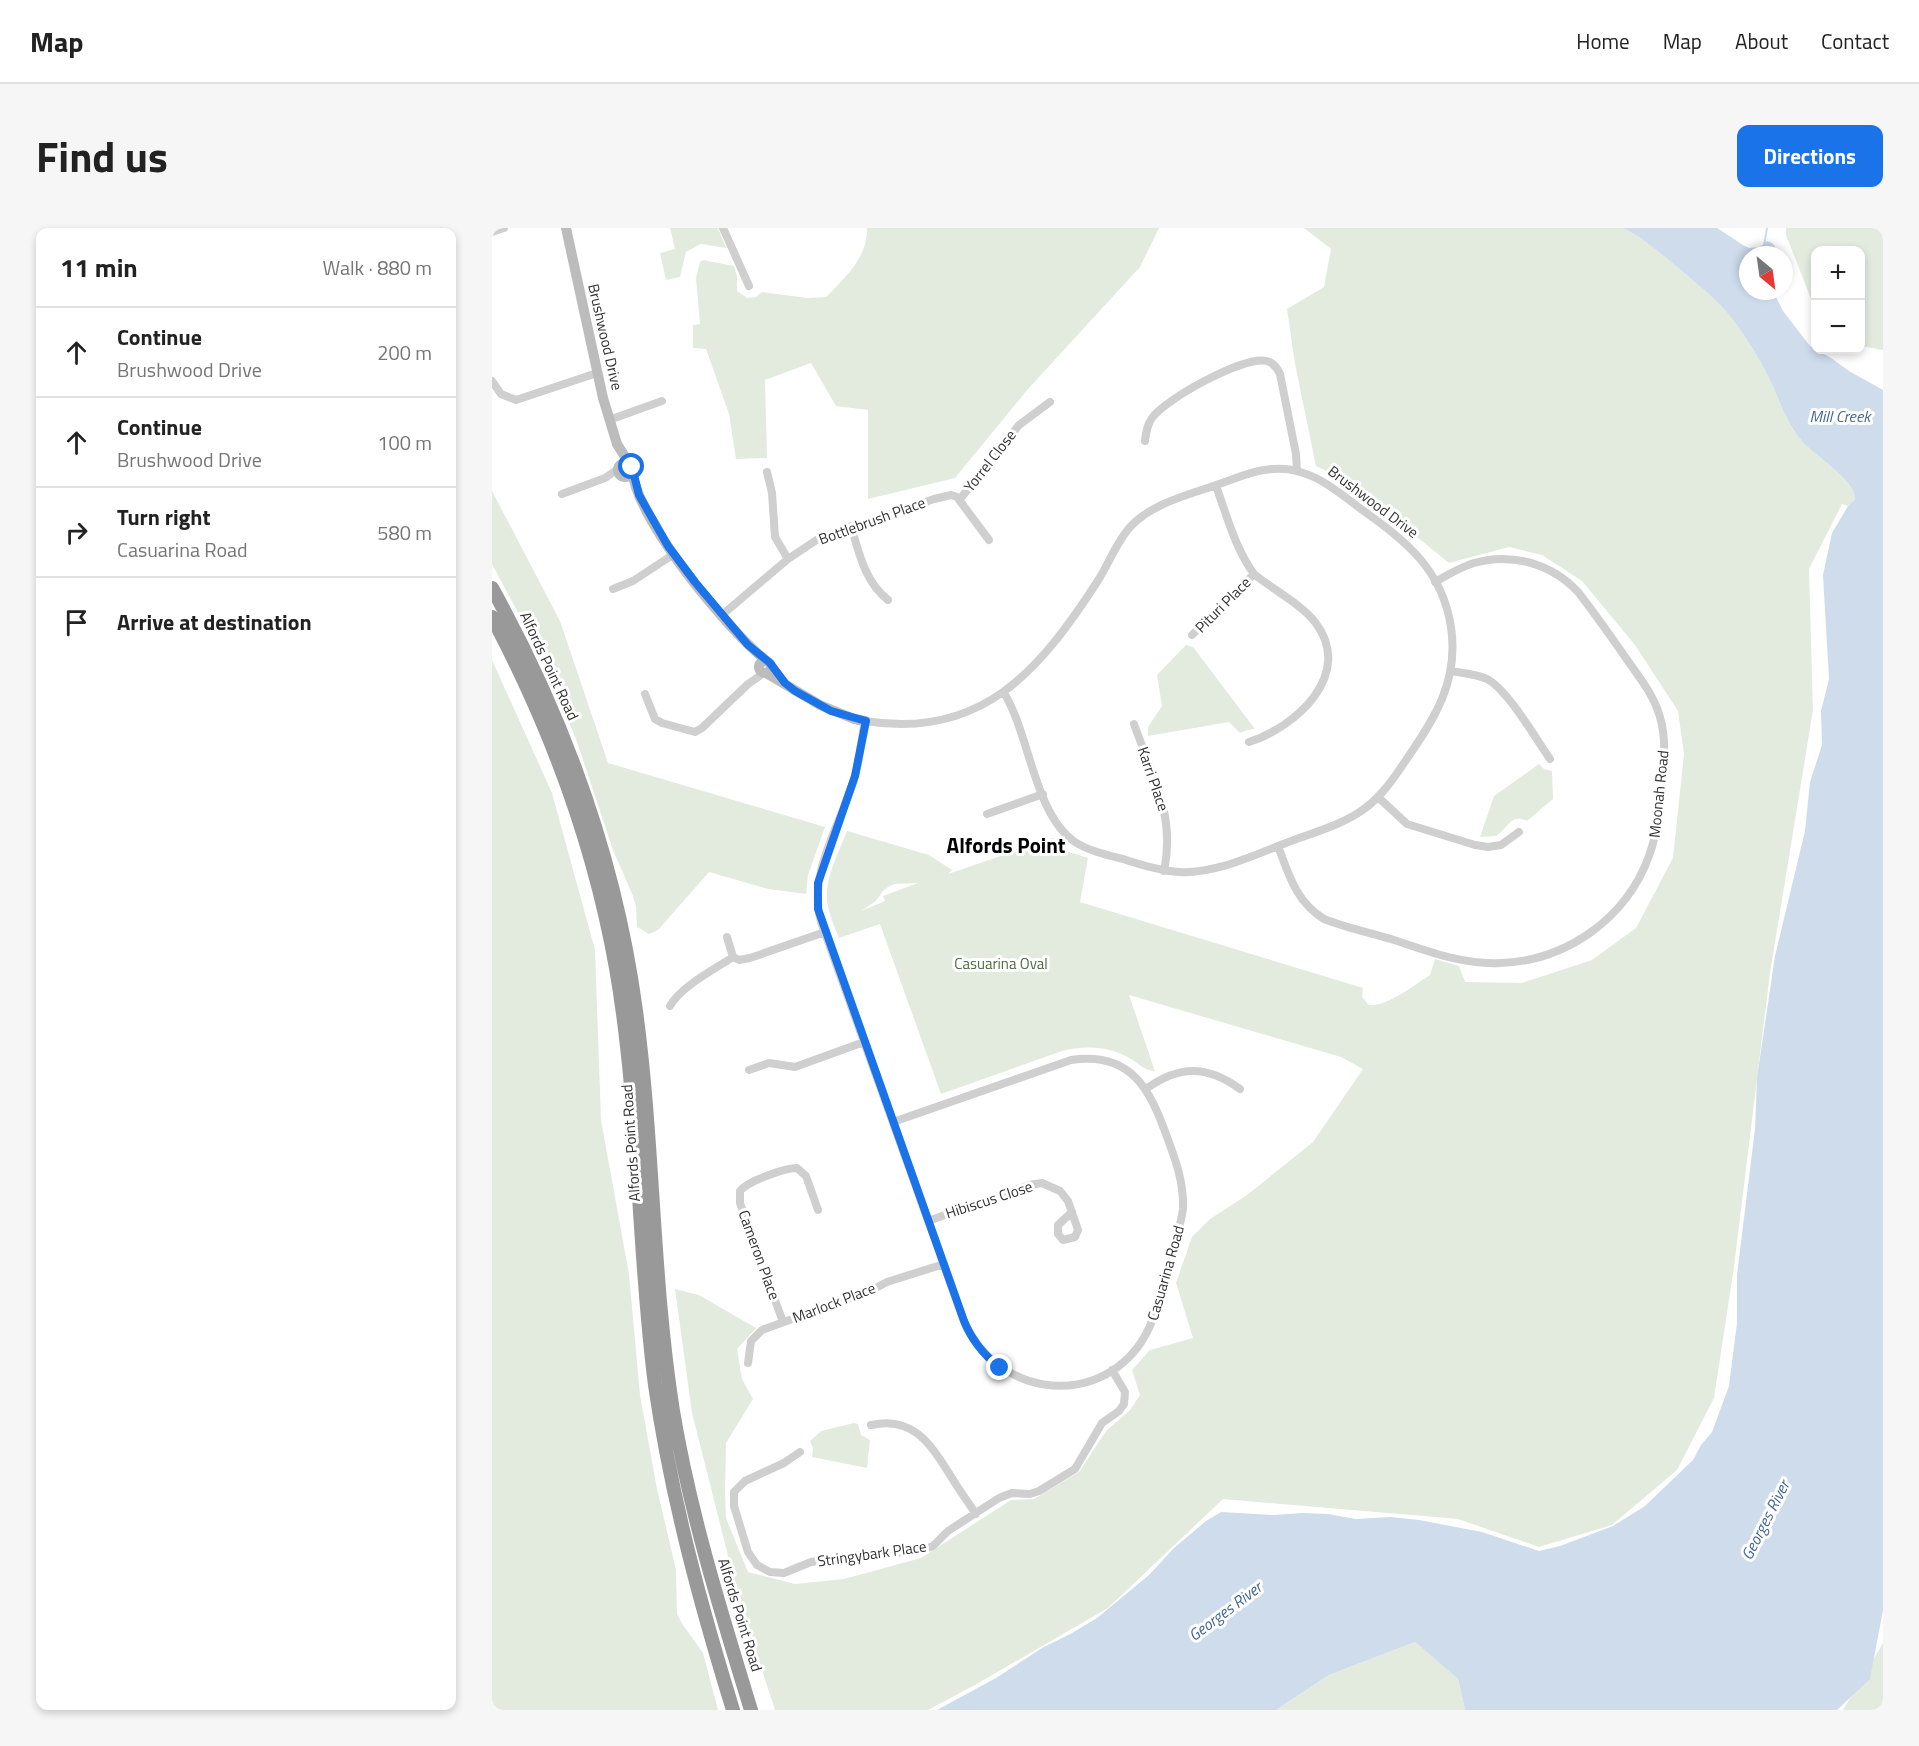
<!DOCTYPE html>
<html lang="en">
<head>
<meta charset="utf-8">
<style>
  :root { --surface:#fff; --page:#f6f6f6; --text:#222; --muted:#767676; --line:#e0e0e0; --accent:#1a73e8 }
  body { margin:0; font-family:"Titillium Web",sans-serif; background:var(--page); color:var(--text) }
  .controls { position:absolute; right:18px; top:18px; display:grid; overflow:hidden; border-radius:12px; box-shadow:0 3px 9px #0003 }
  .controls button { width:54px; height:54px; display:grid; place-items:center; padding:0; border:0; border-bottom:2px solid var(--line); background:var(--surface); color:var(--text); font:30px sans-serif }
  .compass { position:absolute; left:1247px; top:18px; width:54px; height:54px; border-radius:50%; background:var(--surface); box-shadow:0 3px 9px #0003; rotate:151deg }
  .stop { position:absolute; width:18px; height:18px; margin:-14px; border:4px solid #1a73e8; border-radius:50%; background:#fff }
  .stop.end { background:#1a73e8; border-color:#fff; box-shadow:0 2px 6px #0008 }
  .list { margin:0; padding:0; list-style:none }
  h2 { display:flex; justify-content:space-between; align-items:center; height:78px; margin:0; padding:0 24px; font-size:26px }
  h2 small { font-size:20px; font-weight:400; color:var(--muted) }
  .list li { display:grid; grid-template-columns:39px 1fr auto; gap:18px; align-items:center; box-sizing:border-box; height:90px; padding:0 24px; border-top:2px solid var(--line) }
  .list b { display:block; font-size:22px; white-space:nowrap }
  .list p { margin:0; font-size:20px; white-space:nowrap; color:var(--muted) }
  .list em { font-size:20px; font-style:normal; color:var(--muted) }
  .icon { flex:none; width:33px; height:33px; fill:none; stroke:currentColor; stroke-width:2; stroke-linecap:round; stroke-linejoin:round }
  .map { position:relative; flex:none; width:1391px; height:1482px; overflow:hidden; border-radius:12px }
  header { display:flex; align-items:center; gap:36px; box-sizing:border-box; height:84px; padding:0 30px; background:var(--surface); border-bottom:2px solid var(--line) }
  header strong { font-size:28px }
  nav { display:flex; gap:33px; margin-inline-start:auto; font-size:21px }
  .intro { display:flex; align-items:center; justify-content:space-between; box-sizing:border-box; height:144px; padding:0 36px }
  h1 { margin:0; font-size:42px }
  .button { padding:15px 27px; border-radius:12px; background:var(--accent); color:#fff; font-size:21px; font-weight:700 }
  main { display:flex; gap:36px; padding:0 36px }
  aside { flex:1; background:var(--surface); border-radius:12px; box-shadow:0 3px 9px #0003 }
  .map>svg:first-child { display:block }
  .green { fill:#e3ebdf; fill-rule:evenodd }
  .water { fill:#cfdcec }
  .lines { fill:none; stroke-linecap:round; stroke-linejoin:round }
  .stream { stroke:#cfdcec; stroke-width:2 }
  .street { stroke:#cfcfcf; stroke-width:8 }
  .secondary { stroke:#bcbcbc; stroke-width:10 }
  .highway { stroke:#999; stroke-width:14 }
  .route { stroke:#1a73e8; stroke-width:8 }
  .labels { text-anchor:middle; stroke-width:6; stroke-linejoin:round; paint-order:stroke }
  .street-label { font-size:15px; fill:#323232; stroke:#fff }
  .park-label { font-size:15px; fill:#4e6d41; stroke:#fff }
  .water-label { font-size:16px; font-style:italic; fill:#436692; stroke:#fff }
  .district-label { font-size:21px; font-weight:bold; fill:#000; stroke:#fff }
</style>
</head>
<body>
<header>
<strong>Map</strong>
<nav><a>Home</a><a>Map</a><a>About</a><a>Contact</a></nav>
</header>
<div class="intro"><h1>Find us</h1><a class="button">Directions</a></div>
<main>
<aside>
<h2>11 min<small>Walk · 880 m</small></h2>
<ul class="list">
<li><svg class="icon" aria-label="ahead" viewBox="0 0 24 24"><path d="M12 20V5M6 11l6-6 6 6"/></svg><div><b>Continue</b><p>Brushwood Drive</p></div><em>200 m</em></li>
<li><svg class="icon" aria-label="ahead" viewBox="0 0 24 24"><path d="M12 20V5M6 11l6-6 6 6"/></svg><div><b>Continue</b><p>Brushwood Drive</p></div><em>100 m</em></li>
<li><svg class="icon" aria-label="right" viewBox="0 0 24 24"><path d="M7 20v-9h11M14 6l5 5-5 5"/></svg><div><b>Turn right</b><p>Casuarina Road</p></div><em>580 m</em></li>
<li><svg class="icon" aria-label="arrive" viewBox="0 0 24 24"><path d="M6 21V4h12l-3 4 3 4H6"/></svg><div><b>Arrive at destination</b></div></li>
</ul>
</aside>
<div class="map">
<svg width="1391" height="1482" viewBox="0 0 1391 1482">
  <rect width="100%" height="100%" fill="#fff"/>
  <path class="green" d="M178,0H226L234,20L209,16L194,24L188,49L174,52L168,25L183,21Z
    M375,0H667L648,39L536,161L463,250L376,271V182L344,178L319,135L273,152L275,230L244,231L237,186L214,121L201,120V97L208,96L204,50L208,34L211,32L242,38L245,48V63L255,70L264,69L270,64L315,70L334,69C353,50 376,29 375,0Z
    M812,0H1131C1153,11 1171,28 1190,43C1201,53 1213,62 1224,73C1244,92 1261,120 1274,144C1286,167 1292,191 1309,212C1321,227 1364,252 1363,271L1356,278L1350,276L1317,341L1321,482L1278,745L1242,1039L1222,1170L1185,1242L1120,1297L1047,1319L966,1291L731,1271L616,1380L483,1457L436,1482H283L248,1375L200,1185L183,1061L207,1067L264,1100L245,1121L250,1151L261,1171L234,1215L233,1264L234,1290L256,1344L303,1356L352,1351L429,1330L519,1272L542,1271L587,1244L614,1203L638,1182L648,1167L640,1142L658,1122L701,1110L684,1055L700,1009L718,991L755,967L821,914L871,841L849,829L637,767L663,843C651,842 649,837 639,831C617,818 594,817 570,823L449,866L388,696L347,710C342,698 337,686 335,673C333,649 347,624 355,603L437,627L460,642L456,646L561,610L577,624L596,630L588,674L871,760L870,769L877,777C895,779 922,757 938,747L943,731L967,738L973,754L1030,755L1100,732L1144,700L1181,630L1192,526L1186,483L1143,417L1090,353L1050,327L1017,319L957,335L856,253L824,238L803,136L795,81L832,59L839,21ZM426,655L391,668L393,673L369,683L384,673L391,663L396,659L402,656Z
    M1294,0H1391V122L1369,118L1368,22H1324L1323,81L1294,7Z
    M0,263L68,393L116,535L333,599L316,647L314,666L276,661L217,644L166,702L157,706L145,699L144,679L141,668L121,622L84,511L49,428L0,336Z
    M694,417L701,419L763,501L755,502L748,505L737,494L656,508V499L670,478L665,447Z
    M0,432L60,565L103,722L109,892L137,1046L148,1167L165,1261L184,1342L185,1386L191,1397L211,1425L226,1482H0Z
    M1047,536L1052,541L1060,543L1061,571L1035,593C1018,585 1016,601 1004,608L988,609L1002,568Z
    M362,1195L366,1196L369,1207L378,1212L375,1240L320,1229L321,1220L318,1213L329,1203Z
    M923,1414L966,1451L973,1482H784L837,1447Z
    M1391,1415V1482H1351Z"/>
  <path class="water" d="M1131,0H1225L1251,17L1257,20L1268,19L1275,13L1280,15L1283,18L1282,27H1256V63H1281L1291,83L1318,118L1339,130L1357,143L1391,162V1382L1378,1451L1345,1482H973L966,1451L923,1414L837,1447L784,1482H445L504,1450L550,1420L580,1405L605,1390L657,1347L682,1320L714,1293L729,1284L782,1287L810,1285L836,1286L864,1291L899,1289L927,1292L990,1304L1047,1323L1068,1318L1121,1298L1153,1278L1201,1232L1209,1217L1220,1204L1237,1158L1245,1095V1047L1263,901L1265,850L1283,728L1313,603L1318,554L1330,517L1329,483L1337,451L1331,347L1340,305L1356,278L1363,271C1364,252 1321,227 1309,212C1292,191 1286,167 1274,144C1262,121 1243,91 1224,73C1213,62 1201,53 1190,43C1171,28 1153,11 1131,0Z"/>
  <g class="lines">
    <path class="stream" d="M1272,18L1275,0"/>
    <path class="street" d="M231,0L257,58
      M0,4L12,0
      M0,153L9,166L24,172L105,145
      M117,192L170,173
      M653,213C654,205 655,197 660,190C672,172 752,127 775,133C782,135 785,140 788,146L804,226L805,243
      M275,244L280,265L283,309L296,331
      M724,258C735,288 743,320 762,346C780,361 809,376 823,394C863,446 804,499 757,514
      M70,266L113,250L126,241
      M468,271L527,197L558,174
      M359,298C367,325 373,354 396,372
      M121,361L141,353L182,326
      M230,387L296,331L326,311L442,271L459,267L465,269L497,312
      M700,407L762,346
      M959,443C971,445 984,446 995,451C1016,462 1044,511 1058,531
      M153,466L163,491L170,495L203,504L210,500L256,456L272,445
      M642,496C660,547 684,588 672,643
      M886,569L915,596L983,617L996,619L1009,617L1027,604
      M495,586L551,566
      M786,618C797,647 804,674 832,691C855,700 879,705 902,712C936,723 971,737 1008,735C1074,733 1134,691 1157,628C1165,606 1167,584 1169,561C1172,537 1175,513 1168,489C1161,464 1143,444 1129,423C1115,403 1101,383 1086,364C1060,336 1020,324 982,335C968,339 956,347 943,354
      M235,709L241,729
      M178,778C188,759 223,741 241,729L247,732L258,730L333,704
      M257,842L277,835L303,839L372,814
      M654,861C687,837 715,837 748,861
      M401,894L579,832C639,823 658,861 675,909C684,933 692,955 691,981C688,1000 682,1020 676,1039C668,1066 663,1097 645,1120C596,1182 502,1164 472,1093L329,694C315,644 350,595 363,548C368,530 369,511 373,493C490,512 548,442 605,354C617,336 624,314 639,298C662,274 700,266 730,255C744,250 758,244 772,242C784,240 796,240 808,244C831,250 850,267 869,281C914,313 950,341 959,399C967,453 943,490 914,532C902,550 890,568 872,581C850,597 823,604 799,613C764,626 725,646 687,644C668,643 649,637 631,631C615,627 597,623 583,614C542,586 538,507 512,465
      M436,993L537,957L550,955L568,963L576,973L586,1002L583,1009L571,1012L566,1006V997L580,984
      M291,1094L248,975V963C256,953 293,940 305,940L314,948L326,982
      M256,1135L259,1113L270,1102L380,1062L395,1054L452,1036
      M379,1197C423,1187 440,1219 460,1250C467,1262 476,1274 484,1286
      M308,1224L292,1235L253,1253L242,1264V1278L256,1324L265,1337L278,1344L292,1345L319,1334L374,1326H398L433,1321L441,1318L456,1303L507,1270L520,1265L538,1266L547,1263L583,1241L610,1195L627,1183L632,1176L633,1164L620,1142"/>
    <path class="secondary" d="M74,0L111,170L125,216L138,237
      M126 242a7 7 0 1 1 14 0a7 7 0 1 1-14 0Z
      M140,242C145,292 235,402 276,434
      M267 439a6 6 0 1 1 12 0a6 6 0 1 1-12 0Z
      M274,445L328,477L362,491L373,493"/>
    <path class="highway" d="M0,360C73,492 124,633 144,783C162,915 160,1051 181,1183C198,1285 229,1384 259,1482
      M0,389C59,500 102,616 124,740C148,878 145,1019 163,1157C179,1268 208,1375 241,1482"/>
  </g>
  <g class="lines">
    <path class="route" d="M140,239L147,267L176,318L203,354L256,417L278,435L293,455L303,463L339,483L374,493L363,548L326,655V681L472,1093C480,1113 492,1127 508,1140"/>
  </g>
  <g class="labels">
    <g class="street-label">
      <text transform="translate(113 109) rotate(77)" y="5">Brushwood Drive</text>
      <text transform="translate(498 233) rotate(-52)" y="5">Yorrel Close</text>
      <text transform="translate(881 274) rotate(37)" y="5">Brushwood Drive</text>
      <text transform="translate(380 293) rotate(-20)" y="5">Bottlebrush Place</text>
      <text transform="translate(731 377) rotate(-45)" y="5">Pituri Place</text>
      <text transform="translate(57 438) rotate(65)" y="5">Alfords Point Road</text>
      <text transform="translate(661 551) rotate(71)" y="5">Karri Place</text>
      <text transform="translate(1167 566) rotate(-84)" y="5">Moonah Road</text>
      <text transform="translate(139 915) rotate(-94)" y="5">Alfords Point Road</text>
      <text transform="translate(497 972) rotate(-18)" y="5">Hibiscus Close</text>
      <text transform="translate(267 1027) rotate(70)" y="5">Cameron Place</text>
      <text transform="translate(674 1045) rotate(-74)" y="5">Casuarina Road</text>
      <text transform="translate(342 1075) rotate(-21)" y="5">Marlock Place</text>
      <text transform="translate(380 1326) rotate(-8)" y="5">Stringybark Place</text>
      <text transform="translate(248 1387) rotate(73)" y="5">Alfords Point Road</text>
    </g>
    <g class="park-label">
      <text x="509" y="741">Casuarina Oval</text>
    </g>
    <g class="water-label">
      <text x="1348" y="194">Mill Creek</text>
      <text transform="translate(1273 1292) rotate(-63)" y="6">Georges River</text>
      <text transform="translate(733 1383) rotate(-37)" y="6">Georges River</text>
    </g>
    <g class="district-label">
      <text x="514" y="625">Alfords Point</text>
    </g>
  </g>
</svg>
<div class="controls">
<button>+</button>
<button>−</button>
</div>
<svg class="compass" viewBox="-18 -18 36 36"><path d="M0-13l5 13h-10z" fill="#e53935"/><path d="M0 13l5-13h-10z" fill="#767676"/></svg>
<div class="stop" style="left:140px;top:239px"></div>
<div class="stop end" style="left:508px;top:1140px"></div>
</div>
</main>
</body>
</html>
